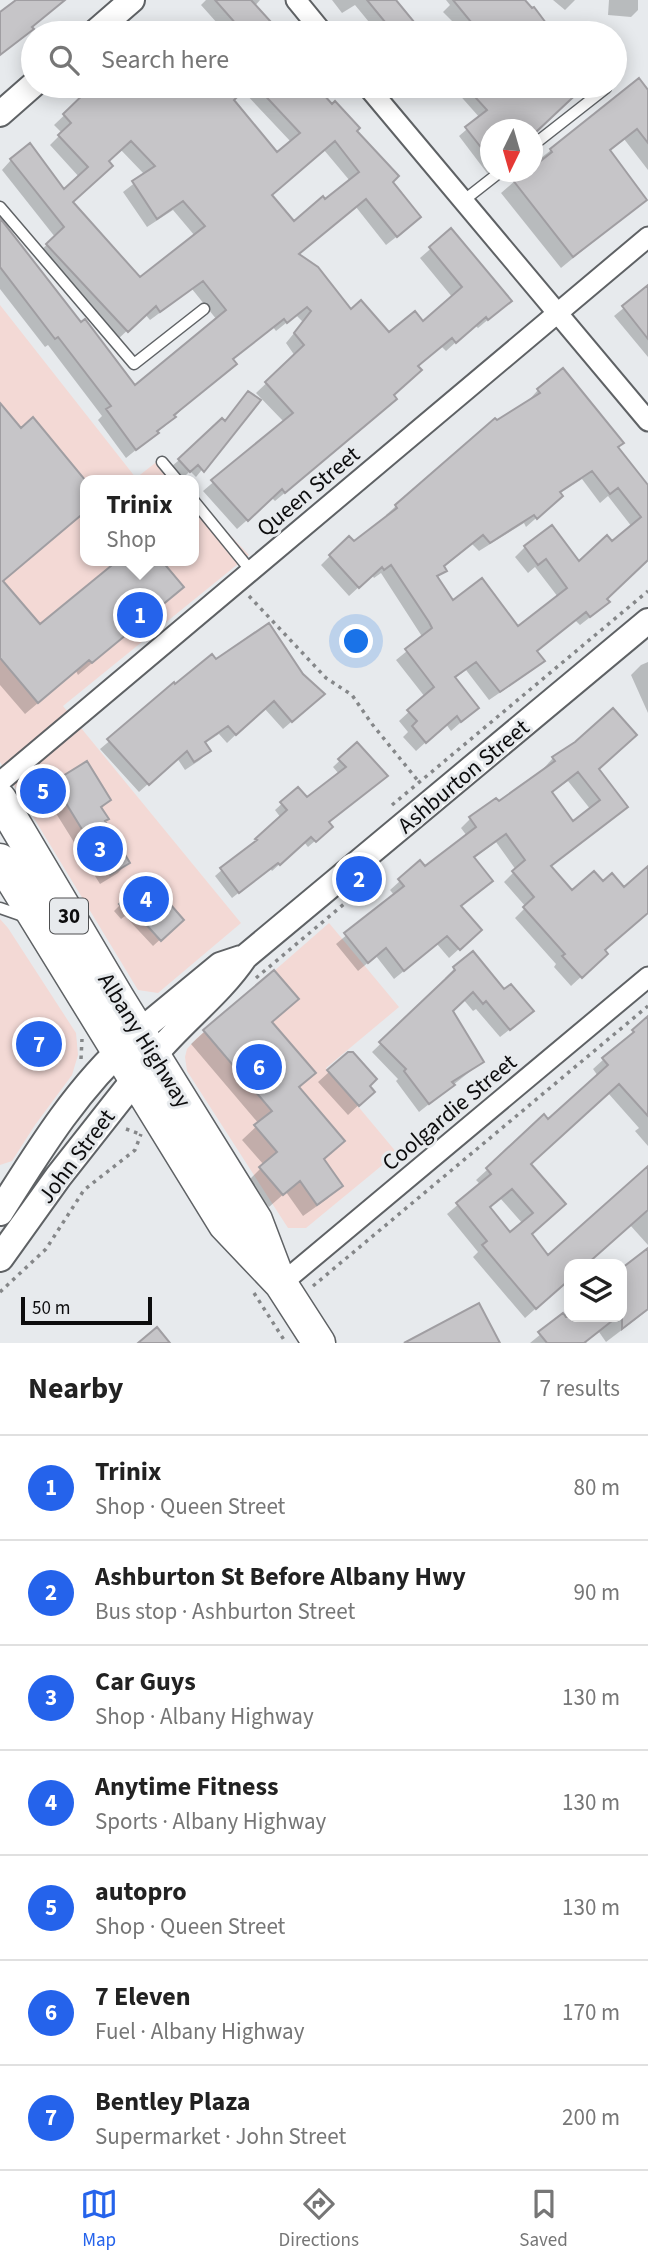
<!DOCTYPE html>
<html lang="en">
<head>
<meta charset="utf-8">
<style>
  :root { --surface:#fff; --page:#f2f2f2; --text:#222; --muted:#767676; --line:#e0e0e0; --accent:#2563eb }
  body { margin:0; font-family:"Source Sans 3",sans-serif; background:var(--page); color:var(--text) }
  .controls { position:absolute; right:21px; bottom:21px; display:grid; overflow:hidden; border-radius:14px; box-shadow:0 4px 18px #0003 }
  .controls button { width:63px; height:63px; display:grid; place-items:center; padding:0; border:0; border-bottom:2px solid var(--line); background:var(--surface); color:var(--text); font:35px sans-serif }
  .compass { position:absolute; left:480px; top:119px; width:63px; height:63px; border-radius:50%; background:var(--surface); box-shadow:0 4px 18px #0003; rotate:185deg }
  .scale { position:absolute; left:21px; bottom:18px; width:131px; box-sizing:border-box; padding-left:7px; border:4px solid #0d0d0e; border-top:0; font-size:19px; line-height:24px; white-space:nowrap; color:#0d0d0e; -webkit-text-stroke:5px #e7eaed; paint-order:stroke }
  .you { position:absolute; left:357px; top:642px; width:24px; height:24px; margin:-18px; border:5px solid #fff; border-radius:50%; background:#1a73e8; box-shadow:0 0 0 10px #1a73e833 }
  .badge { display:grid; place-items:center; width:46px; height:46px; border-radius:50%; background:var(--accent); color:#fff; font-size:23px; font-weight:700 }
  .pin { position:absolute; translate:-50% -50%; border:4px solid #fff; box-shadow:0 2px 7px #0006 }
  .popup { position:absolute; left:80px; top:475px; width:119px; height:91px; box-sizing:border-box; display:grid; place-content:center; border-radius:14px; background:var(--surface); filter:drop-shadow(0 2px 5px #0005); font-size:23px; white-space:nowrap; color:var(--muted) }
  .popup b { font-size:26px; color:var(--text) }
  .popup::after { content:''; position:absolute; left:50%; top:100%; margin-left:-14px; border:14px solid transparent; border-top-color:var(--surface) }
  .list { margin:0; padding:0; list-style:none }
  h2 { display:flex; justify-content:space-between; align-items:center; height:91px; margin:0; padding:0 28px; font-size:30px }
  h2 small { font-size:23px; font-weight:400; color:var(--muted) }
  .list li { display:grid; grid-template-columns:46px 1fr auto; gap:21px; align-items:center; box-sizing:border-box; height:105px; padding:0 28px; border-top:2px solid var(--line) }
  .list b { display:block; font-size:26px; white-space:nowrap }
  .list p { margin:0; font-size:23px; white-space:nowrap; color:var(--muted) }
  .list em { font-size:23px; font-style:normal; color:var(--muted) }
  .icon { flex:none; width:38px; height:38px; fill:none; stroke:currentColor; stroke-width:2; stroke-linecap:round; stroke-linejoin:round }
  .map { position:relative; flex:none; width:648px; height:1343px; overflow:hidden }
  .search { position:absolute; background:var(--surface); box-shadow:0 4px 18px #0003; left:21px; right:21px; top:21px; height:77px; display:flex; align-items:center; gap:18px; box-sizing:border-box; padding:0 24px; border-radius:38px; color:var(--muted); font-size:26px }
  .sheet { height:826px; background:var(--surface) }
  nav { display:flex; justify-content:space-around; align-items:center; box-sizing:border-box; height:98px; border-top:2px solid var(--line); background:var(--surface); font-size:19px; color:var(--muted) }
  nav a { display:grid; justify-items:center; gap:4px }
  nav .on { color:var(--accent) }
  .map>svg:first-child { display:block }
  .commercial { fill:#f3d9d5 }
  .shadow { fill:#0003; fill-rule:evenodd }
  .building { fill:#c6c5c8; stroke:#a09ea2; stroke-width:2; fill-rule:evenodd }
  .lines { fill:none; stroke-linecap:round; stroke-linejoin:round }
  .service-casing { stroke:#5f6265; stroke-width:13 }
  .minor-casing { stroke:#5f6265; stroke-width:23 }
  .tertiary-casing { stroke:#5f6265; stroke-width:28 }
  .secondary-casing { stroke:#5f6265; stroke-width:30 }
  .trunk-casing { stroke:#5f6265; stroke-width:35 }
  .path { stroke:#858789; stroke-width:3.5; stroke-dasharray:3.5 5; stroke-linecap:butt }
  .service { stroke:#fff; stroke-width:10 }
  .minor { stroke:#fff; stroke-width:19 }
  .tertiary { stroke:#fff; stroke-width:24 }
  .secondary { stroke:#fff; stroke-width:26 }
  .trunk { stroke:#fff; stroke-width:32 }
  .labels { text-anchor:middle; stroke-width:6; stroke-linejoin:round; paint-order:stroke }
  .shield { fill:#e7eaed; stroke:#4e4f51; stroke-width:2 }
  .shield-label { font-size:21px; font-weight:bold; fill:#0d0d0e }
  .street-label { font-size:23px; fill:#0d0d0e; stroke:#e7eaed }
</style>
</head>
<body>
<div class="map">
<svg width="648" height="1343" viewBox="0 0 648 1343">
  <rect width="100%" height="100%" fill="#e7eaed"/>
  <path class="commercial" d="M0,305L136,478L159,460L179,480H86V561H194V497L249,555L63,706L241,923L158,993L138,990L0,762Z
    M0,919L8,928L76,1033L78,1055L72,1075L35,1125L12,1161L0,1165Z
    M329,923L399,1007L326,1068L397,1153L306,1228H288L187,1071L185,1057L187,1049L196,1039Z"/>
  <path class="shadow" d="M206,0H260L254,7L277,31L226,33L201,5Z
    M332,0H394L413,23L402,33H378L355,5L342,13Z
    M446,0H524L547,27L540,33H464L443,12L450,5Z
    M553,0H575L565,10Z
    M609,0H638V10L631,17L608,15Z
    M183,21L194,33H170Z
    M639,81L648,92V170L624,139L609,152L645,199L561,268L501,193L525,172H532V165Z
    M95,86H196L203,95L212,86H314L355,131L390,183L409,227L386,245L356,207L297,255L351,311L389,335L423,323L453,298L420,258L451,231L510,301L478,328L475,325L446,351L441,346L416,367L392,395L395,399L385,409L275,501L272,498L237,529L203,491L284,422L256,393L295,356L286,343L303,322L296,315L276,331L273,327L232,360L164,427L126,458L98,420L102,416L48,345L45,347L0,289V221L80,324L135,387L217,320L192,289L150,320L145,314L117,340L37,254L55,237L2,170L11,160L64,191L80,178L50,145L62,133L54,125ZM243,91L291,142L276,155L232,100ZM120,149L145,175L123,192L147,227L173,210L195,236L140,279L71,202ZM324,150L350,181L294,224L271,195Z
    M460,86H501L509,94L518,86H584L532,134V130H490L492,172L487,173L459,136L480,118L456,91Z
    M648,288V357L614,316Z
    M538,390L616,448L648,488V560L606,599L608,602L598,611L580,625L575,620L535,652L542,661L533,670L489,700L466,670L454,679L477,708L451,731L446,724L416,751L403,737L408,732L399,721L425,697L396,660L423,638L381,573L374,578L372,575L349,596L321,565L330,556L353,544L388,517L386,515L396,506L497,423L530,402L529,400ZM582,479L600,503L608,496L632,527L612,543L579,563L551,527L525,547L515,557L528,573L535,567L558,597L518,629L452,602L437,578L444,570L443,568L472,544L479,551L524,523L526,527L551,505L559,494Z
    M258,401L196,477L190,471L183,478L172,466L224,423Z
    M0,405L2,582L40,627L120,561H160L182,587L78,675L76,671L25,714L0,685Z
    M648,662V713L631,675L641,665Z
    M175,686L313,703L283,729L264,708L227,743L219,734L204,744L209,751L200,760L185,770L177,758L139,792L100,749Z
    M357,744L324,833L308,847L304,842L272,871L270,868L232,898L215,876L281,818L275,810L297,790L306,800L339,774L333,767Z
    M553,758L597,770L626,807L550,867L572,892L603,883L624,889L648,868V907L603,951L596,963L571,986L554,967L556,964L515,918L526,907L504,882L516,870L496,842L473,859L490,881L459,907L470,939L449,958L437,944L394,979L376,956L358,971L336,944L394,895L390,890L420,863L425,868L467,836L461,828L470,819L498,804L546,770L544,768ZM568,781L591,810L572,824L551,793Z
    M54,783L109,800L101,809L103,822L128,862L118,873L100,884L44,794Z
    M154,889L175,926L153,946L125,916L121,919L114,911L120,905Z
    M473,953L522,1020L500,1037L476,1009L473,1011L463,999L451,1011L482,1062L419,1112L396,1081L398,1079L372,1052L447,980L445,978L454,969Z
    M297,999L271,1023L313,1073L298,1088L322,1160L340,1186L327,1199L303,1216L286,1192L269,1207L247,1182L264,1165L242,1140L259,1124L191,1044L204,1032Z
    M648,1019V1146L635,1131L639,1128L608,1093L529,1164L563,1204L530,1234L548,1258L648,1167V1245L630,1225L586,1264H569V1279L525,1318L473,1257L478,1252L447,1214L481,1185L476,1180L487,1170L544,1117L548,1121L598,1076L593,1069ZM500,1198L523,1224L510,1234L489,1208Z
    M349,1054L368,1086L362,1102L348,1115L318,1082Z
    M648,1251V1310L606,1342L599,1332L586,1342L587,1343H530L569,1311V1317H622V1271Z"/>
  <path class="building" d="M16,0H65L32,27L34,29L0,55V12Z
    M215,0H251L281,33H244Z
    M367,0H396L415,23L403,33H394Z
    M453,0H525L532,8L534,7L549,27L541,33H480Z
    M639,78L648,90V143L637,129L610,150L647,200L573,257L512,179L522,172H533V167L552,152L550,149Z
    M92,86H198L203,92L210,86H249L234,100L277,152L300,133L256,86H316L332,104L335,101L360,128L357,131L399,176L393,182L421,217L397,237L366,199L299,254L318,267L351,309L361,300L389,332L415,311L423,321L462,287L429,247L451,228L512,301L488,320L486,317L456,343L452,338L418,366L422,370L394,395L397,399L285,493L282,489L248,521L211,480L293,413L265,382L304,345L294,333L311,311L307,307L287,323L284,319L233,359L237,364L174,415L176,417L157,431L159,433L136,450L106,409L111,406L58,337L55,339L0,267V218L81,322L85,319L135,385L226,310L203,281L160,312L156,306L128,332L46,244L64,227L10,159L30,143L64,189L88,167L58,135L71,123L63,114ZM131,141L155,166L132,181L157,219L183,201L205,226L140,277L73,202L113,166L109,161ZM335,141L359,172L325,199L323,196L294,221L272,195Z
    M465,86H585L536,132L533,129L491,130V160L465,127L487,110Z
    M648,285V339L622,306Z
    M563,368L624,443L618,447L648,485V560L607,599L610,602L590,617L586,612L537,651L545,661L500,692L476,662L455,677L479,708L461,722L457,716L426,743L412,726L417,721L407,710L434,687L405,649L432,628L429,622L391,565L384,570L382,567L359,588L329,555L349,536L354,541L397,508L395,505L495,418L497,420L540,393L537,389ZM592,471L610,494L618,488L641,517L612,541L607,535L579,561L552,525L524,546L538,565L546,559L567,588L518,626L482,578L453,600L437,576L447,571L444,566L483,535L490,543L534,515L537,519L563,496L560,492Z
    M248,391L261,400L204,472L198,465L190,472L178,459L222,418L225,421Z
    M0,403L21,428L33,417L86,481V511L3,581L40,624L117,561H162L184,587L92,663L89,660L38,703L0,658Z
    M269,623L303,674L325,694L292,722L274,701L236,735L228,726L205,742L211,751L194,762L187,751L149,785L107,739L174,682L175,684L212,654L216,659Z
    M613,708L637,735L599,769L628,807L551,866L572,890L594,871L603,881L612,873L624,887L648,866V913L605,950L608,954L582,978L562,956L565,954L523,907L534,897L512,871L525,860L506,834L474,857L493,881L461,906L482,930L460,950L447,936L404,971L386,948L368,963L344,933L404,886L398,879L420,860L425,866L476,827L469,817L496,798L499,801L555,761L552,757L575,742ZM578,772L600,800L573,821L552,792Z
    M357,742L388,776L329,822L333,827L316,842L311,837L280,865L278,863L239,893L220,868L257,840L255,839L287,810L280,802L298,787L307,797L346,767L338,759Z
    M87,761L111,800L101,807L109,819L105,821L130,863L110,875L53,782Z
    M147,879H153L160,886L157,889L184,920L161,941L133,910L129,914L119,904Z
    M473,951L504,989L511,984L534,1011L510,1030L486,1001L483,1004L473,992L453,1011L484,1062L452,1082L455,1085L429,1104L404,1071L406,1069L379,1042L455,970L453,967Z
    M274,970L299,999L272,1022L316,1073L299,1087L345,1141L324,1159L343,1186L317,1205L300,1181L283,1195L259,1167L277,1152L254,1125L272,1111L203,1030Z
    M648,1016V1116L619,1084L531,1164L566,1204L532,1234L548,1255L648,1166V1210L587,1264H569V1280L536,1309L482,1245L487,1241L456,1203L491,1174L486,1168L544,1114L548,1119L608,1065L602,1058L634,1032L632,1030ZM512,1189L533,1213L510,1232L490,1207Z
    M348,1052H353L377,1079L370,1086L375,1092L359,1106L327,1070Z
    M648,1248V1309L622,1329V1268Z
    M479,1303L500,1343H404Z
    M563,1313L566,1317H617L584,1343H547L538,1332Z
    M157,1327L170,1343H138Z"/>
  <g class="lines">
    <defs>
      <path id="service" d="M532,146L606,88
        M463,201L500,172
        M0,207L134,364L204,309
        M162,462L177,480
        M194,501L251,571
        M0,908L23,916"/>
      <path id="minor" d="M296,0L323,33
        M367,86L648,421
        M0,782L648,237
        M281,1284L648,977"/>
      <path id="tertiary" d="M94,33L132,0
        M0,114L33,85
        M140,1031L220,965L241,958
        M154,1056C183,1021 220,994 245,957L648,621"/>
      <path id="secondary" d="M0,1212C39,1150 77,1088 132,1039
        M0,1258L58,1177L147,1064"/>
      <path id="trunk" d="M0,799L118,998L256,1220L275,1270
        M0,860L225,1225L281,1284L319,1343"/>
    </defs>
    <use href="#service" class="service-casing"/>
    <use href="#minor" class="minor-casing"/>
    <use href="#tertiary" class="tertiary-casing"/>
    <use href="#secondary" class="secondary-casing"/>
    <use href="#trunk" class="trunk-casing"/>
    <path class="path" d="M249,596L326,678L352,695L372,724L419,782
      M392,805L648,591
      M256,978L344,904
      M81,1059L82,1039
      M126,1129L140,1134
      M313,1286L648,1006
      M0,1292L46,1249L84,1190L135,1150L141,1134
      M254,1293L286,1343"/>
    <use href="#service" class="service"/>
    <use href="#minor" class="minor"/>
    <use href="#tertiary" class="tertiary"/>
    <use href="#secondary" class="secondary"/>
    <use href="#trunk" class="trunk"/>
  </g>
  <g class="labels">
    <rect class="shield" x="50" y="898.5" width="38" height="35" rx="5"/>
    <g class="shield-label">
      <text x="69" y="923">30</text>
    </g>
    <g class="street-label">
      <text transform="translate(308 491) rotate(-40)" y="8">Queen Street</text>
      <text transform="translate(463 776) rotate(-40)" y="8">Ashburton Street</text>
      <text transform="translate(145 1040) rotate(58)" y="8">Albany Highway</text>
      <text transform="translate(449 1112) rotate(-40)" y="8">Coolgardie Street</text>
      <text transform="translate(76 1156) rotate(-53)" y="8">John Street</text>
    </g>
  </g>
</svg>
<div class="controls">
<button><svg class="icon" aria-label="layers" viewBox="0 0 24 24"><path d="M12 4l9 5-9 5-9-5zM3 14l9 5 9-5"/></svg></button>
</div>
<svg class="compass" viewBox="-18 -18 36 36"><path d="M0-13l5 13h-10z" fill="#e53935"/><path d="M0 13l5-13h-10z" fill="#767676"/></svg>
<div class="scale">50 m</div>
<div class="you"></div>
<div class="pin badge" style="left:140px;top:615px">1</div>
<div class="popup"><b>Trinix</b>Shop</div>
<div class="pin badge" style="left:359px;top:879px">2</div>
<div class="pin badge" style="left:100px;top:849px">3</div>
<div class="pin badge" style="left:146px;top:899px">4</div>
<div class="pin badge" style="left:43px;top:791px">5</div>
<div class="pin badge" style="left:259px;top:1067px">6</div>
<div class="pin badge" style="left:39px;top:1044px">7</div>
<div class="search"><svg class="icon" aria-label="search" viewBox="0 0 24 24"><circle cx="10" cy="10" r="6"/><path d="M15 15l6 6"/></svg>Search here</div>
</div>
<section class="sheet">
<h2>Nearby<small>7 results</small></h2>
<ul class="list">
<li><span class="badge">1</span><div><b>Trinix</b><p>Shop · Queen Street</p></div><em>80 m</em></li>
<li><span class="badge">2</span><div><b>Ashburton St Before Albany Hwy</b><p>Bus stop · Ashburton Street</p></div><em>90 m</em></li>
<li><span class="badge">3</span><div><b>Car Guys</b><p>Shop · Albany Highway</p></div><em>130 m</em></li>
<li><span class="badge">4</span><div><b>Anytime Fitness</b><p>Sports · Albany Highway</p></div><em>130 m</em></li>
<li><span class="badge">5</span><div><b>autopro</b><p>Shop · Queen Street</p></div><em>130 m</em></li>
<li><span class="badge">6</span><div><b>7 Eleven</b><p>Fuel · Albany Highway</p></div><em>170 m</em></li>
<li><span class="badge">7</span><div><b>Bentley Plaza</b><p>Supermarket · John Street</p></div><em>200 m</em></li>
</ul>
</section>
<nav>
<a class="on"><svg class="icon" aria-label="map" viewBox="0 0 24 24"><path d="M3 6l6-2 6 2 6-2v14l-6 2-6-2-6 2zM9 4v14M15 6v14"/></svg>Map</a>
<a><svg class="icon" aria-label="directions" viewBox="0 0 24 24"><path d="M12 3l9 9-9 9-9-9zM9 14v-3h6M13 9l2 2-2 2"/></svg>Directions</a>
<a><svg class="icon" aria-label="saved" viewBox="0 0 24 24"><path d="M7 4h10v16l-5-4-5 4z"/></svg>Saved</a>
</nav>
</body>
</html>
